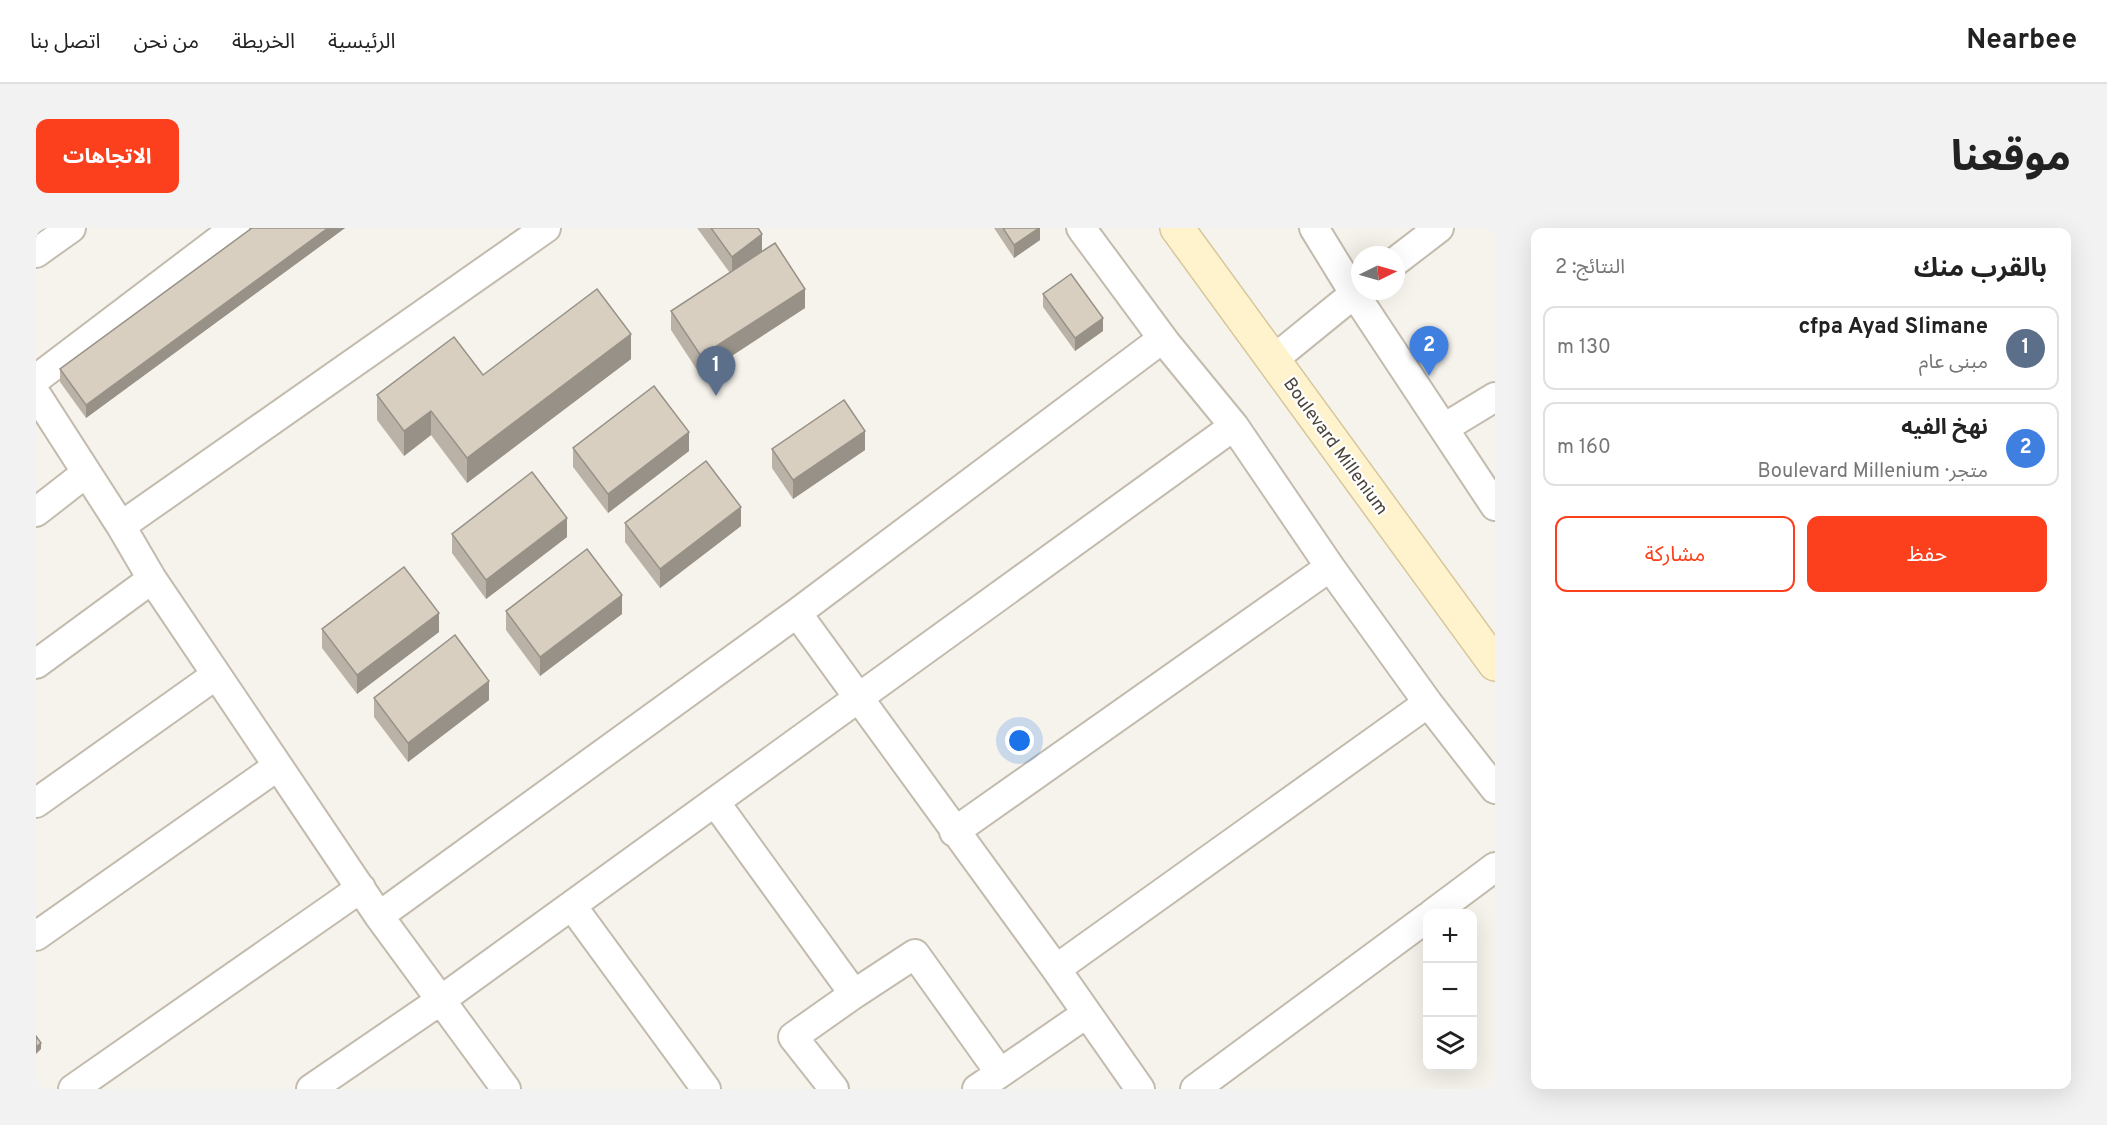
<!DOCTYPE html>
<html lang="ar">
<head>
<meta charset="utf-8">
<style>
  :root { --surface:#fff; --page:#f2f2f2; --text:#222; --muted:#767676; --line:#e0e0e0; --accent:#fc3f1d }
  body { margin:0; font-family:Overpass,"Noto Sans Arabic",sans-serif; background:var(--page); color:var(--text); direction:rtl }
  .controls { position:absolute; right:18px; bottom:18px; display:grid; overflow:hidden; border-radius:12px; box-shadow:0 6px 24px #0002 }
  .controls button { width:54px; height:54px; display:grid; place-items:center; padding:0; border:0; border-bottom:2px solid var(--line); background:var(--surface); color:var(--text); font:30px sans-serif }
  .compass { position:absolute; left:1315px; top:18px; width:54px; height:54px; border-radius:50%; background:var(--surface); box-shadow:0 6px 24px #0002; rotate:85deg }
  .you { position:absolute; left:984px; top:513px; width:21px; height:21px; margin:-15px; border:4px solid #fff; border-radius:50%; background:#1a73e8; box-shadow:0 0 0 9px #1a73e833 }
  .badge { display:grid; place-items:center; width:39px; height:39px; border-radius:50%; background:var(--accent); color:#fff; font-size:20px; font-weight:700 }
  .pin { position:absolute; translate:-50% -50px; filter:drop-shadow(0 2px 3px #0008) }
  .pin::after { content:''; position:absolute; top:32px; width:21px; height:18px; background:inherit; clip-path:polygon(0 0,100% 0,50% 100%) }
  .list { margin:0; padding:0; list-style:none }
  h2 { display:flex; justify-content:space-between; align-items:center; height:78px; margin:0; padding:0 24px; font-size:26px }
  h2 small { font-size:20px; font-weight:400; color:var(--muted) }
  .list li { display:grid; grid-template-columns:39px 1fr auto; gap:18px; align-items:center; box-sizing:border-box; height:84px; margin:0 12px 12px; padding:0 12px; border:2px solid var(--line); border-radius:12px }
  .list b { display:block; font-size:22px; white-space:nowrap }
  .list p { margin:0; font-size:20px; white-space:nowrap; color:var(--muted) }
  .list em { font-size:20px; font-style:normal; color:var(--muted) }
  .actions { display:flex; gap:12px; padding:18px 24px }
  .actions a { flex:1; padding:14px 0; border:2px solid var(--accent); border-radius:12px; text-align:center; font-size:21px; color:var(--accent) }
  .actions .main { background:var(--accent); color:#fff }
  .icon { flex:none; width:33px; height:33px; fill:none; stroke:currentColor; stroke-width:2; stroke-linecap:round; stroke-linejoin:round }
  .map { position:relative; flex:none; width:1459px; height:861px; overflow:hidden; direction:ltr; border-radius:12px }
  header { display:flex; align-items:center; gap:36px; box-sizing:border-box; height:84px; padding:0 30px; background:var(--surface); border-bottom:2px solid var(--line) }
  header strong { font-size:28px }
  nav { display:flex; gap:33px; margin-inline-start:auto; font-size:21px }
  .intro { display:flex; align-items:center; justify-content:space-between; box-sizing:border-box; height:144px; padding:0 36px }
  h1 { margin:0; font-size:42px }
  .button { padding:15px 27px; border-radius:12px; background:var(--accent); color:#fff; font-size:21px; font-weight:700 }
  main { display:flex; gap:36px; padding:0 36px }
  aside { flex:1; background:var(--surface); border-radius:12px; box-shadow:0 6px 24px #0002 }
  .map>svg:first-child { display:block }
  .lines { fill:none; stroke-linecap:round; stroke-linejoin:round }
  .street-casing { stroke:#c2bbae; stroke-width:32 }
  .secondary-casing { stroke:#d6c79b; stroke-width:36 }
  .street { stroke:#fff; stroke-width:28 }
  .secondary { stroke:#fff3cd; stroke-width:33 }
  .wall { fill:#bab2a6 }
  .shaded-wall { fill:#979187 }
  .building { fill:#d8cfc1; stroke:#979187; stroke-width:1.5 }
  .labels { text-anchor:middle; stroke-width:4.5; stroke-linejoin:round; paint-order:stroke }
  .street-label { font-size:18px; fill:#4b4439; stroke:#fff }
</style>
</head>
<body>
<header>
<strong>Nearbee</strong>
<nav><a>الرئيسية</a><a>الخريطة</a><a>من نحن</a><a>اتصل بنا</a></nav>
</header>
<div class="intro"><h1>موقعنا</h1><a class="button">الاتجاهات</a></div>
<main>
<aside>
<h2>بالقرب منك<small>النتائج: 2</small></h2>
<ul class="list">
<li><span class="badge" style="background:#5c6f8a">1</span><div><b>cfpa Ayad Slimane</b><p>مبنى عام</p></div><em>130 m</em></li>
<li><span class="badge" style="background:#3f7fe0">2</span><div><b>نهخ الفيه</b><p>متجر · Boulevard Millenium</p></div><em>160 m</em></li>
</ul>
<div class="actions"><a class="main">حفظ</a><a>مشاركة</a></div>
</aside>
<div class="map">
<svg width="1459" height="861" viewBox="0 0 1459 861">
  <rect width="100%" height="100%" fill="#f6f3ec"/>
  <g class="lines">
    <defs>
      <path id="street" d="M1045,0L1130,115L1198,198L1294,339L1392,475L1459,561
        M1278,0L1318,65L1459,278
        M0,25L35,0
        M1360,33L1403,0
        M1238,131L1324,61
        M0,151L199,0
        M0,166L85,298L116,351L242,538L343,688L470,861
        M1408,200L1459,169
        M0,284L50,245
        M85,298L510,0
        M761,385L1020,741L1104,861
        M0,436L116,351
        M679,574L818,766L757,809L798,861
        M0,575L180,447
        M918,604L1294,339
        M536,678L670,861
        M1396,686L1459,639
        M343,688L761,385L1126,111
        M0,708L242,538
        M1020,741L1392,475
        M818,766L879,726L964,845
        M37,861L325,660
        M275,861L405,772L1198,198
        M941,861L1050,786
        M1159,861L1392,689"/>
      <path id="secondary" d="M1141,0L1459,436"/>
    </defs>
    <use href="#street" class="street-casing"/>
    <use href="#secondary" class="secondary-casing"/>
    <use href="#street" class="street"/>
    <use href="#secondary" class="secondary"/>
  </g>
  <path class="wall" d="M216,0H309L50,190L24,154V141Z
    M661,0H722L726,24L769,80L665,148L635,102V83L694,45Z
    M958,0H1004V12L978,30Z
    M1007,66L1067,103L1039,123L1007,79Z
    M595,131L431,255L395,207L368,228L341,192V167L447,147Z
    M537,220L653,223L572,285L537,239Z
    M736,221L829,222L757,271L736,240Z
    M589,295L705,298L624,360L589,314Z
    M416,306L531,309L450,371L416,325Z
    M470,383L586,386L504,448L470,402Z
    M286,401L403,404L321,466L286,420Z
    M338,470L453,472L372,534L338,489Z"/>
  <path class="shaded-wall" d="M292,0H309L50,190V177Z
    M1003,0H1004V12L978,30V17Z
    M726,6V25L696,48V29Z
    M769,61V80L665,148V128Z
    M1067,90V103L1039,123V110Z
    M595,106V131L431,255V230Z
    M395,183V207L368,228V203Z
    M829,203V222L757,271V252Z
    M653,204V223L572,285V266Z
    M705,279V298L624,360V341Z
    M531,290V309L450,371V352Z
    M586,367V386L504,448V429Z
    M403,385V404L321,466V447Z
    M453,453V472L372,534V515Z
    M5,815V821L0,826V819Z"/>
  <path class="building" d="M216,0H292L50,177L24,141Z
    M675,0H722L726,6L696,29Z
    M967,0H1003L978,17Z
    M739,15L769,61L665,128L635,83Z
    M1035,46L1067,90L1039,110L1007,66Z
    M561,61L595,106L431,230L395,183L368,203L341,167L418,109L447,147Z
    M618,158L653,204L572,266L537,220Z
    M808,172L829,203L757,252L736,221Z
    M670,233L705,279L624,341L589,295Z
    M496,244L531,290L450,352L416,306Z
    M551,321L586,367L504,429L470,383Z
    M368,339L403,385L321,447L286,401Z
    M419,407L453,453L372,515L338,470Z
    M0,808L5,815L0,819Z"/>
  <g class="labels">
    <g class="street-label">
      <text transform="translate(1300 218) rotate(54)" y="6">Boulevard Millenium</text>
    </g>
  </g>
</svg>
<div class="controls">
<button>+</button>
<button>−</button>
<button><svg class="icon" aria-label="layers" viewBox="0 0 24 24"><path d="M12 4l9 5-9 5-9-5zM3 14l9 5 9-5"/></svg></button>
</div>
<svg class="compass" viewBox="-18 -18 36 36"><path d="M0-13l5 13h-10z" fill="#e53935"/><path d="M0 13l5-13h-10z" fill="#767676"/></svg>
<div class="you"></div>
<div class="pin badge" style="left:680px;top:168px;background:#5c6f8a">1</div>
<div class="pin badge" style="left:1393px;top:148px;background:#3f7fe0">2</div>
</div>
</main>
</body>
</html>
